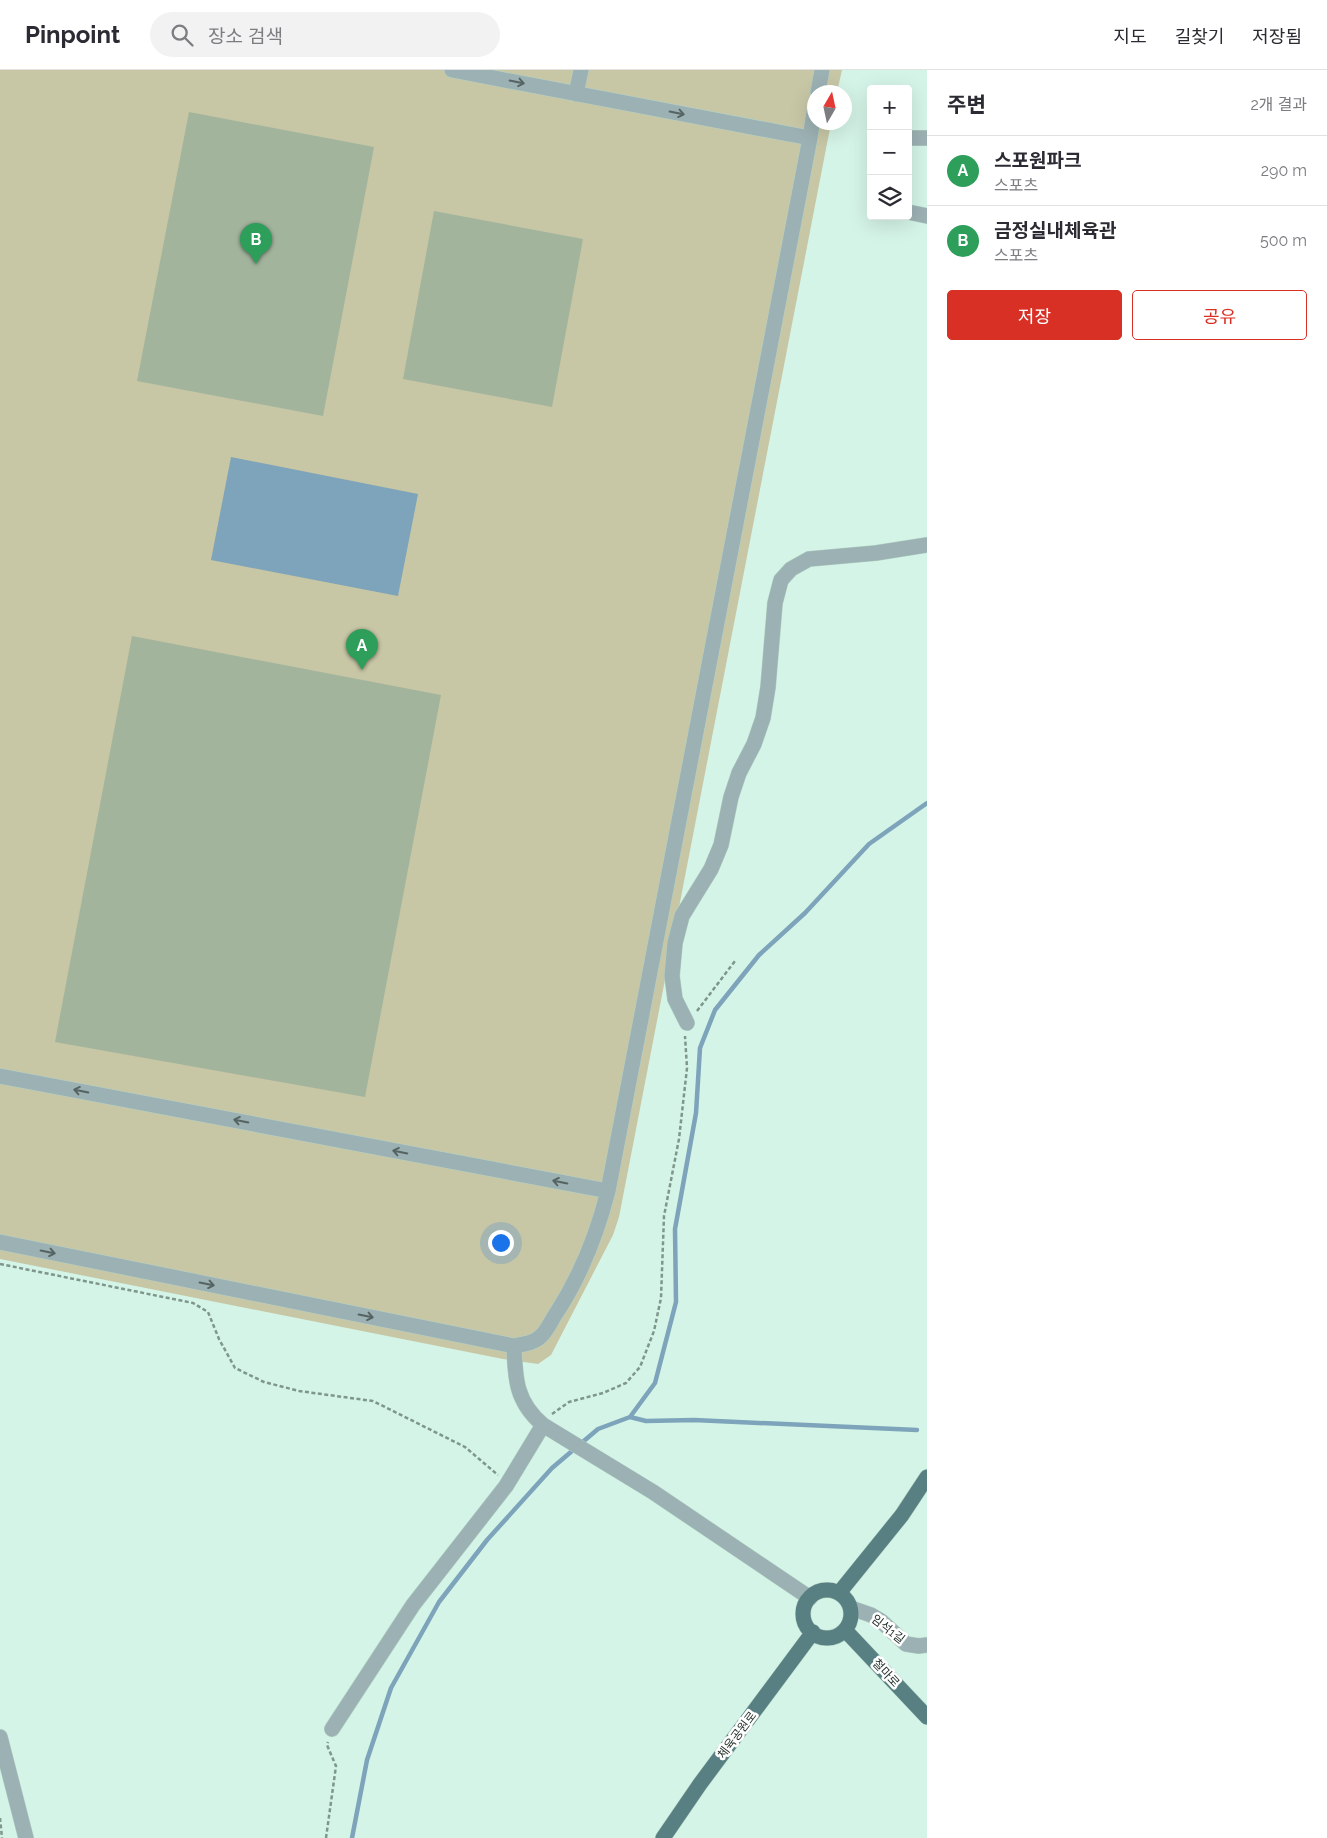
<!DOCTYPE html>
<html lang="ko">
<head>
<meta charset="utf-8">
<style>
  :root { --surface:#fff; --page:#f2f2f3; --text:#2b2b33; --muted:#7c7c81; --line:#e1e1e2; --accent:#d93025 }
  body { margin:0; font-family:Raleway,"Noto Sans KR",sans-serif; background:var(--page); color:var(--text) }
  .controls { position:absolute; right:15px; top:15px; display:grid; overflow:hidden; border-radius:5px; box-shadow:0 5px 20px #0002 }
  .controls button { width:45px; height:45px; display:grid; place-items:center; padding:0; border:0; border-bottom:1px solid var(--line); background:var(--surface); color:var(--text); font:25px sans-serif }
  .compass { position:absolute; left:807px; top:15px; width:45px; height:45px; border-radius:50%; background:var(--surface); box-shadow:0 5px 20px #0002; rotate:9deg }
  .you { position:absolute; left:500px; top:1172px; width:18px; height:18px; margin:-12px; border:4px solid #fff; border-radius:50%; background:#1a73e8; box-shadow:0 0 0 8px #1a73e833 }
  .badge { display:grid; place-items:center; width:32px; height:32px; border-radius:50%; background:var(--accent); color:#fff; font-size:16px; font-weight:700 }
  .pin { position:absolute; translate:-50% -41px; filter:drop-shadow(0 1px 2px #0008) }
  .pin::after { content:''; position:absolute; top:26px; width:18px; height:15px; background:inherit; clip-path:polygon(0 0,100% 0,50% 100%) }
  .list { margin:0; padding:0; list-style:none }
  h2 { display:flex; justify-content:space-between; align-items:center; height:65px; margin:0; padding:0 20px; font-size:21px }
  h2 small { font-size:16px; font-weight:400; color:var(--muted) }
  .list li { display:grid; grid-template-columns:32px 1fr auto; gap:15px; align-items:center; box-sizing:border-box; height:70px; padding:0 20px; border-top:1px solid var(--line) }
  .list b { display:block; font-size:19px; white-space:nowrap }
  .list p { margin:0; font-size:16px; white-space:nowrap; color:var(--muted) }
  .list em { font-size:16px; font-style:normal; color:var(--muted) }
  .actions { display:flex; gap:10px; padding:15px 20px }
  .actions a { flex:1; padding:11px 0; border:1px solid var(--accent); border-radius:5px; text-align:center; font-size:18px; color:var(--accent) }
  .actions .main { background:var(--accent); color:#fff }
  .icon { flex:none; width:28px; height:28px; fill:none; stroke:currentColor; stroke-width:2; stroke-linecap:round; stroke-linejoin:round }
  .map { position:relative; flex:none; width:927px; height:1768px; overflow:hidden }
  header { display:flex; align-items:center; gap:30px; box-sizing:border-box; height:70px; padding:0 25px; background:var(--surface); border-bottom:1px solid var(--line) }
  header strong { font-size:24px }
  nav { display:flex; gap:28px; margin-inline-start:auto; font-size:18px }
  .search { width:350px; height:45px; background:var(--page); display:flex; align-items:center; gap:12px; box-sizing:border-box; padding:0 18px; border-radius:28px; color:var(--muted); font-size:19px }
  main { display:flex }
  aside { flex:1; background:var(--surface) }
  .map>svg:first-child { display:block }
  .green { fill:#c7c6a5 }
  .water { fill:#7da4ba }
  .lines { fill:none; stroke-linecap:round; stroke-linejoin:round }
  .stream { stroke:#7da4ba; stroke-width:4.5 }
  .building { fill:#a3b49d }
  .minor-casing { stroke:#b4d1c5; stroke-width:16 }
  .major-casing { stroke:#b4d1c5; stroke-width:16 }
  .path { stroke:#7f968c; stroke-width:2.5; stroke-dasharray:4 2.5; stroke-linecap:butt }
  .minor { stroke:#9cb1b3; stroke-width:15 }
  .major { stroke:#588083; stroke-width:15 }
  .oneway { stroke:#556462 }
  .labels { text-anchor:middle; stroke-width:5; stroke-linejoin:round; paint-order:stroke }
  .street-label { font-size:12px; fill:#25312c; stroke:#fff }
</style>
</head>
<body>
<header>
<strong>Pinpoint</strong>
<div class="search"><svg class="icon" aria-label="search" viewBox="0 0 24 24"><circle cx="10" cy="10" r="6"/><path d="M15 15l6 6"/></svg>장소 검색</div>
<nav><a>지도</a><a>길찾기</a><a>저장됨</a></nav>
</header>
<main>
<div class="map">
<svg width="927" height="1768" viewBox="0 0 927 1768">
  <rect width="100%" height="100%" fill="#d4f4e7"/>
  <path class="green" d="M0,0H842L837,22H814V52L831,53L619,1147L613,1165L551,1285L538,1294L503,1289L0,1189Z"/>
  <path class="water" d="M231,387L418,424L398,526L211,490Z"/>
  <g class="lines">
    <path class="stream" d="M630,1347L646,1351L694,1350L917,1360
      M352,1768L367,1690L391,1618L439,1532L487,1470L552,1398L598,1359L630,1347L655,1313L676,1232L675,1159L696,1043L700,978L715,940L759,885L805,843L869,774L927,733"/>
  </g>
  <path class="building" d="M189,42L374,77L323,346L137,311Z
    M434,141L583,169L552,337L403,309Z
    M132,566L441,625L365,1027L55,972Z"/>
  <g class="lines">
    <defs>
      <path id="minor" d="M452,0L810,68L814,42
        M818,22L822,0
        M576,24L581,0
        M908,68H927
        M908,142L927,146
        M687,953L675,929L672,906L675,873L682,846L711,799L721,775L731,727L739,703L754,674L763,648L768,617L775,533L781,510L791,499L809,489L876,483L927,475
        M0,1006L608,1121
        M0,1172L514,1276C524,1274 535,1273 542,1265C548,1259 552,1249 557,1242C581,1205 597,1164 608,1121L810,68
        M514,1276C515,1309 516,1332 543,1355L653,1422L810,1528
        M851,1538L871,1545L881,1551L906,1574L919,1576L927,1575
        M332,1659L413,1535L506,1416L543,1355
        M0,1667L26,1768"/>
      <path id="major" d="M803 1544a24 24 0 1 1 48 0a24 24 0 1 1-48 0Z
        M839,1523L902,1445L927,1407
        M845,1560L927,1647
        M663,1768L700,1714L813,1562"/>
    </defs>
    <use href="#minor" class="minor-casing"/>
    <use href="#major" class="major-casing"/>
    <path class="path" d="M697,941L735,891
      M0,1194L193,1233L208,1242L219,1269L235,1298L264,1312L299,1321L373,1331L465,1377L498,1405
      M552,1344L569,1332L603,1323L626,1313L640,1297L654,1261L661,1228L664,1146L679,1069L687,998L685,966
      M0,1748L2,1768
      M326,1768L336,1696L327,1675L328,1672"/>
    <use href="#minor" class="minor"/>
    <use href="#major" class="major"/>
  </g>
  <defs><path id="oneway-shaft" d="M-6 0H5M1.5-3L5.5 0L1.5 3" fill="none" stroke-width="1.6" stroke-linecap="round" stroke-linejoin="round" transform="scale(1.25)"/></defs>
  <g class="oneway">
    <use href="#oneway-shaft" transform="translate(517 12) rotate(11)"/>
    <use href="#oneway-shaft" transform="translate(677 43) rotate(11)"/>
    <use href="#oneway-shaft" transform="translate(81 1021) rotate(-169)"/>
    <use href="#oneway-shaft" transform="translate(241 1051) rotate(-169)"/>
    <use href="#oneway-shaft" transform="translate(400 1082) rotate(-169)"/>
    <use href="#oneway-shaft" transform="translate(560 1112) rotate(-169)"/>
    <use href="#oneway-shaft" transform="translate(48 1182) rotate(11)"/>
    <use href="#oneway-shaft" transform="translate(207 1214) rotate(11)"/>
    <use href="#oneway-shaft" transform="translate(366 1246) rotate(11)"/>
  </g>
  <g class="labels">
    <g class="street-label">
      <text transform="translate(888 1559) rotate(38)" y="4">임석1길</text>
      <text transform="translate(886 1603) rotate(47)" y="4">철마로</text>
      <text transform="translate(737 1665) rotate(-53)" y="4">체육공원로</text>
    </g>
  </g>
</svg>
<div class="controls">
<button>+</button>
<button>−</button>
<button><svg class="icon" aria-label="layers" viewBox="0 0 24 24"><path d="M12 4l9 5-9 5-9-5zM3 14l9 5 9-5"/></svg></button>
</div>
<svg class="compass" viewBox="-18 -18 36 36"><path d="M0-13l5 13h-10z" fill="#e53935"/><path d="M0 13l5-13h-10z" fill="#7c7c81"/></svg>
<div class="you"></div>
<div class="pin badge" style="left:362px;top:600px;background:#2e9e5b">A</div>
<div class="pin badge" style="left:256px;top:194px;background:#2e9e5b">B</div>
</div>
<aside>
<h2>주변<small>2개 결과</small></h2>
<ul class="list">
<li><span class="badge" style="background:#2e9e5b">A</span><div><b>스포원파크</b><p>스포츠</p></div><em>290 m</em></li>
<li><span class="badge" style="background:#2e9e5b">B</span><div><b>금정실내체육관</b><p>스포츠</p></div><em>500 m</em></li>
</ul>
<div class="actions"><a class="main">저장</a><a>공유</a></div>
</aside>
</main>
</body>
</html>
